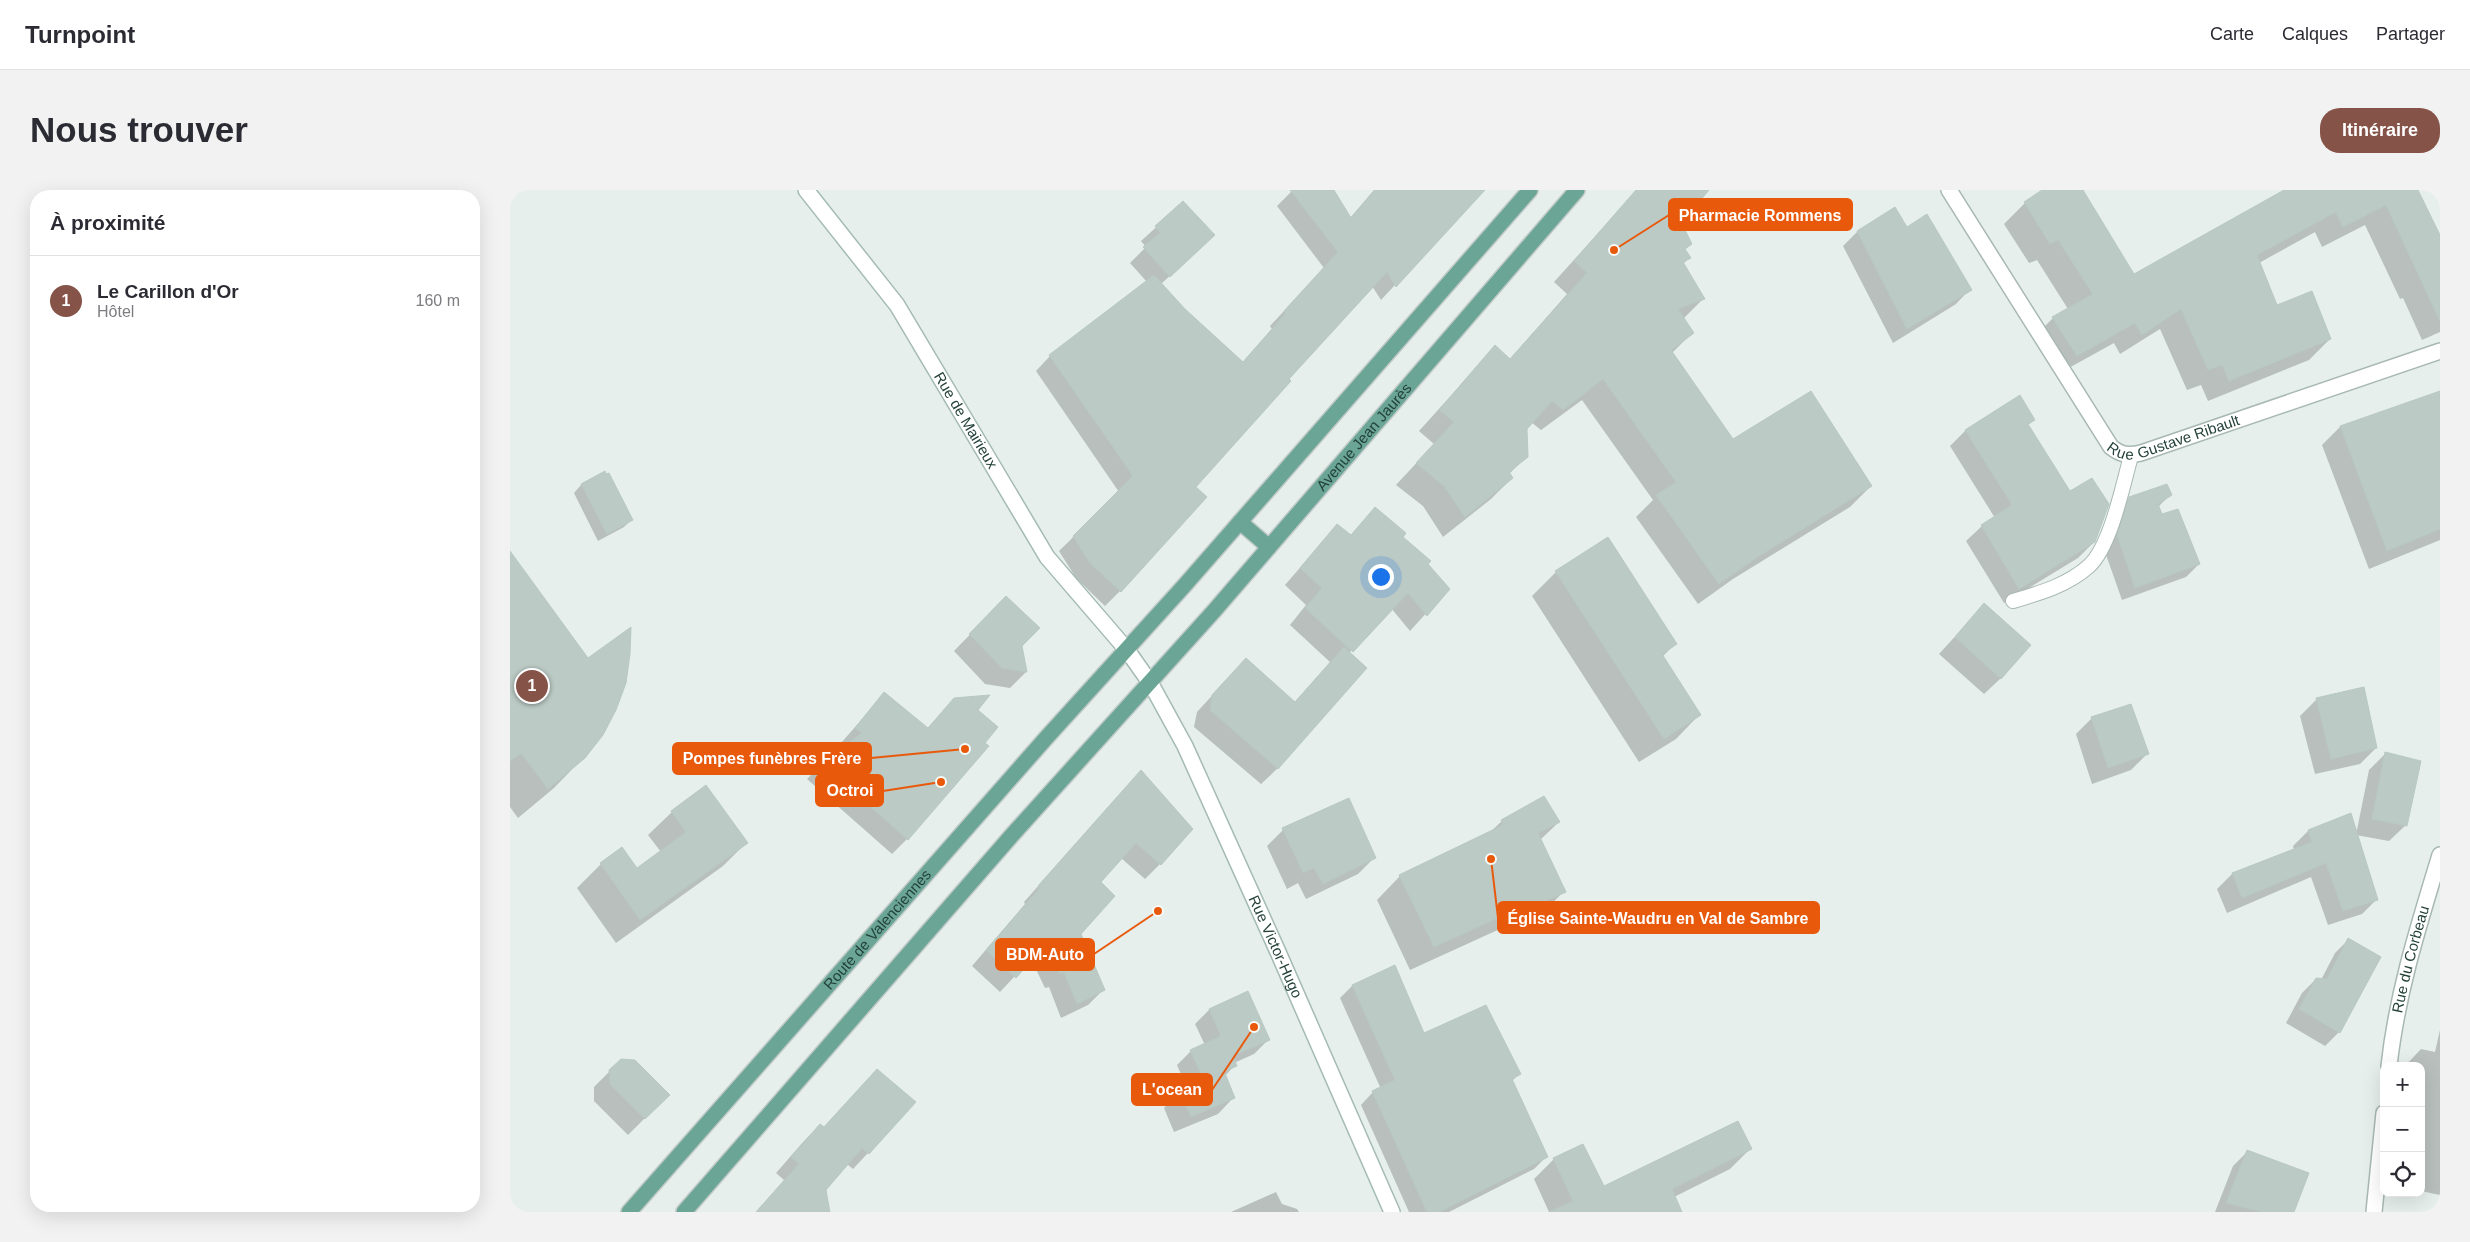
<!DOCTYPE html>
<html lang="fr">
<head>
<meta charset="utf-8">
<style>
  :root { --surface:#fff; --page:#f2f2f3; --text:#2b2b33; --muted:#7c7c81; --line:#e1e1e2; --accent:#855347 }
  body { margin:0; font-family:Arial,sans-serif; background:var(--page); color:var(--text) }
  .controls { position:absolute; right:15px; bottom:15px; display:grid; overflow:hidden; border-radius:10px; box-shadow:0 5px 20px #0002 }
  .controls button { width:45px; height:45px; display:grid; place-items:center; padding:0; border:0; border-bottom:1px solid var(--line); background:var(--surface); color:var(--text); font:25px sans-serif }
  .you { position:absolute; left:870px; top:386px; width:18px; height:18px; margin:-12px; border:4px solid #fff; border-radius:50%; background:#1a73e8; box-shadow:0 0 0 8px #1a73e833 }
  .badge { display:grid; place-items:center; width:32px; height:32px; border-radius:50%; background:var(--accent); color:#fff; font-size:16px; font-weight:700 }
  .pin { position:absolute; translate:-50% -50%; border:2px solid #fff; box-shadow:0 1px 5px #0006 }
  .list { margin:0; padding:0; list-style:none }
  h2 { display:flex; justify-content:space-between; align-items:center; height:65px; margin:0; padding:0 20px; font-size:21px }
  h2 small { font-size:16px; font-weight:400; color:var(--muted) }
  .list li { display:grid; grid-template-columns:32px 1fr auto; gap:15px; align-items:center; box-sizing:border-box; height:90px; padding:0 20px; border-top:1px solid var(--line) }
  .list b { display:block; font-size:19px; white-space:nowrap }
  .list p { margin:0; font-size:16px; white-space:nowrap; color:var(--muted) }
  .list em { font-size:16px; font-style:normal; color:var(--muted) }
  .icon { flex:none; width:28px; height:28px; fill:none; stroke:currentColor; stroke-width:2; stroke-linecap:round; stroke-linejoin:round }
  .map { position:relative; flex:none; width:1930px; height:1022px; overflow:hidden; border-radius:20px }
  header { display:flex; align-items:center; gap:30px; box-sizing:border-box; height:70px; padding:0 25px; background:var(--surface); border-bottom:1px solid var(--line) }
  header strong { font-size:24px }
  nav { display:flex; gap:28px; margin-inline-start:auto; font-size:18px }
  .intro { display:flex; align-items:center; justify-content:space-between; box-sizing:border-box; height:120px; padding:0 30px }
  h1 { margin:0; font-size:35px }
  .button { padding:12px 22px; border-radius:20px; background:var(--accent); color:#fff; font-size:18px; font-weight:700 }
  main { display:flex; gap:30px; padding:0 30px }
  aside { flex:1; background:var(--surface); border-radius:20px; box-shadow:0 5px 20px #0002 }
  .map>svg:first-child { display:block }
  .shadow { fill:#0003 }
  .building { fill:#bbcac4; stroke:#b8c9c2 }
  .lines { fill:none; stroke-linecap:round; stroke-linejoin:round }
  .lane-casing { stroke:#a8b8b2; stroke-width:16 }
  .street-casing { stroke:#a8b8b2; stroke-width:18 }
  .secondary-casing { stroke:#a4bbb3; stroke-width:18 }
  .primary-casing { stroke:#c2cac8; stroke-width:18 }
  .lane { stroke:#fff; stroke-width:14 }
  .street { stroke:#fff; stroke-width:15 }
  .secondary { stroke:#fff; stroke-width:15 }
  .primary { stroke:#6aa596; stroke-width:15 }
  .labels { text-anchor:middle; stroke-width:5; stroke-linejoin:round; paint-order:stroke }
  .street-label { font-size:15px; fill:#24423a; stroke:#f7fbf9 }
  .leader { fill:none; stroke:#e8590c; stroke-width:2 }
  .callout-dot { fill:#e8590c; stroke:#f7fbf9; stroke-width:2 }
  .callout { fill:#e8590c; stroke:#e8590c; stroke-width:2 }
  .callout-label { font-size:16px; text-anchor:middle; font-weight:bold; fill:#fff }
</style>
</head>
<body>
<header>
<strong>Turnpoint</strong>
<nav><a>Carte</a><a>Calques</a><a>Partager</a></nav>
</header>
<div class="intro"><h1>Nous trouver</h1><a class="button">Itinéraire</a></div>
<main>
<aside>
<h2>À proximité<small></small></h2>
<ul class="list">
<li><span class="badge">1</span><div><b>Le Carillon d'Or</b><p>Hôtel</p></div><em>160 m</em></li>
</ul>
</aside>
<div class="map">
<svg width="1930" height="1022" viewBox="0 0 1930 1022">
  <rect width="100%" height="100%" fill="#e6efeb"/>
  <path class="shadow" d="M783,0H822L840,28L864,0H973L871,110L862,96L777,189L684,297L610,401L595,416L566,388L549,361L609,302L526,181L540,166L637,92L620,73L636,57L631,51L673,13L688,60L651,94L674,120L732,173L762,139L760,136L814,78L767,16Z
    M1127,0H1197L1174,27L1172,38L1181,53L1174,60L1179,68L1173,74L1193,109L1173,129L1182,143L1162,163L1223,250L1361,296L1340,317L1223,389L1188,414L1126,327L1143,310L1072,210L1031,240L1021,232L1016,238L1017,266L999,284L1002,288L981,309L933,347L913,316L886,295L924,254L909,241L985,157L999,170L1057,104L1044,92Z
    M1534,0H1571L1623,86L1777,0H1907L1930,48V142L1912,150L1893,108L1890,109L1855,35L1812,57L1805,42L1749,73L1766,116L1820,149L1799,170L1698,211L1691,195L1677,200L1650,139L1610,164L1604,153L1546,185L1523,148L1543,128L1558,119L1527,70L1519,73L1494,34L1515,13Z
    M1385,19L1396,39L1460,99L1446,114L1383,153L1333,56L1347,42Z
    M1930,202V350L1859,379L1812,255L1830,237Z
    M1524,230L1517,236L1584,352L1568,368L1494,413L1456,351L1472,336L1485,328L1440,256L1455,241Z
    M94,283L122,329L114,337L88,351L64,303L71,295Z
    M1661,304L1648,317L1651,325L1689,374L1676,387L1612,410L1594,359L1606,322L1620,308Z
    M865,319L938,399L900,441L881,418L839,463L768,578L751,594L684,537L687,522L720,486L784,513L820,472L780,435L796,415L775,395L827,335L840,346Z
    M0,363L74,567L44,598L8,628L0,617Z
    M1046,382L1165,454L1152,467L1189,525L1166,549L1129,572L1022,406Z
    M1474,415L1491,488L1474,504L1429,464Z
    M480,424L512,456L516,482L500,498L475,494L444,461Z
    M375,503L417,539L445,509L466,520L397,649L382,664L297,589L312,574L335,557L331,553Z
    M1806,510L1866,558L1850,574L1805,584L1790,526Z
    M1582,528L1637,564L1621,580L1582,594L1566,544Z
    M1875,564L1896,635L1879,651L1846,645L1867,709L1852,724L1818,735L1801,687L1717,723L1707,699L1722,684L1784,660L1783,656L1798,641L1840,625L1846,645L1859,580Z
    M616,597L650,674L635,689L611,668L589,692L570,744L593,800L578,815L551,828L539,797L535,798L521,769L490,802L462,776L515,714L514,712Z
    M162,622L236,653L213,676L106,753L67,698L91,674L127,680L151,662L138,645Z
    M992,631L1049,632L1030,650L1054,701L1031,725L1005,737L1003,733L900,780L867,710L890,686L978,644Z
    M773,640L864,668L848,684L796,709L788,693L777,699L757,656Z
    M1839,749L1829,842L1815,856L1776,833L1792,803L1806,789L1811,790L1825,763Z
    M842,796L914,845L1009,884L1001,892L1036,967L1024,979L939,1022H899L851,915L863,902L871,899L830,808Z
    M737,803L758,850L744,864L724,873L725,875L715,886L724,907L708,924L664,942L654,918L670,901L677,898L667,875L681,861L695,855L685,834L699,820Z
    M1930,840V1005L1911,1001V876H1895L1911,859L1925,862Z
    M100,881L158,905L118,945L84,911V897Z
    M351,897L358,963L343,979L337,974L314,1000L319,1022H246L274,990L266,983L294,951L310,935L313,938Z
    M1240,959L1220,979L1164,1007L1166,1022H1039L1024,989L1044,969L1093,998Z
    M1737,962L1783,1022H1705L1723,976Z
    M766,1002L772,1014L787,1019L789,1022H721Z"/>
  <path class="building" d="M780,0H824L841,28L865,0H975L886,97L877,82L779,189L781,191L686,297L697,307L611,402L580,373L563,346L623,286L539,165L644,85L675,119L733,172L776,123L774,121L828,62Z
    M1126,0H1199L1176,27L1180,30L1174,38L1182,54L1175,59L1181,68L1173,72L1195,109L1168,119L1184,143L1161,160L1223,249L1301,201L1362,296L1246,368L1209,394L1146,305L1166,292L1093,189L1053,220L1042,211L1017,239L1018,267L999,282L1003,288L955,327L934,296L906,273L944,232L929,220L985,155L1000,169L1077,83L1064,71Z
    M1532,0H1573L1624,84L1774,0H1908L1930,45V131L1876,15L1833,37L1826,22L1747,65L1767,115L1802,101L1821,149L1719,191L1712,175L1698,180L1671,119L1632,145L1625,133L1567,166L1542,127L1583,104L1548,50L1540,54L1514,12Z
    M673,11L705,45L660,87L633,57L650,43L645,36Z
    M1385,17L1397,37L1417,24L1462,100L1397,139L1347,41Z
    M1930,201V339L1877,361L1830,236Z
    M1510,205L1525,230L1518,234L1560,301L1582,288L1599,314L1585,352L1509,399L1471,335L1502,315L1455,240Z
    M95,281L96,284L99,283L123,330L97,344L71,294Z
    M1657,294L1662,305L1648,314L1652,324L1668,319L1690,374L1625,398L1607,345L1619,307Z
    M865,317L896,343L893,347L921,371L918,374L940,399L917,426L898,403L843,462L795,418L812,398L790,378L827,334L841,345Z
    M1098,347L1167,454L1152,464L1191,525L1154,549L1045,381Z
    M0,361L78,468L121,437L120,464L116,493L106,520L93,545L75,568L38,599L11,563L0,571Z
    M496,406L530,438L512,456L517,482L492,478L459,444Z
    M1474,413L1521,455L1491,489L1445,447Z
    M834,457L857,478L768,579L700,520L702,505L736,468L785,512Z
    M1854,497L1867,558L1821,569L1806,508Z
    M374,502L418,538L444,508L480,505L468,520L488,537L475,553L479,556L398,650L311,573L352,543L345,538Z
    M1621,514L1639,564L1598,578L1581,527Z
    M1875,562L1911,571L1897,636L1862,629Z
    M631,580L683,639L651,675L626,653L591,692L605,706L571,744L595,800L567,814L554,782L550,784L536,754L506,788L476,760L530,698L528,696Z
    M196,595L238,653L130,730L90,673L112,657L127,678L176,642L161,621Z
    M1034,606L1050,632L1028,643L1056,702L1029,714L1027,710L924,757L889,685L993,635L991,630Z
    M839,608L866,668L813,694L804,678L793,683L772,638Z
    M1841,623L1868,710L1833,721L1816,673L1732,708L1722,683L1802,652L1798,640Z
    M1838,748L1871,767L1830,843L1789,819L1806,788L1817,789Z
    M885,775L914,843L976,815L1011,884L1002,889L1038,967L929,1022H917L862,901L885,890L842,795Z
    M738,801L760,850L723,866L727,876L694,890L680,860L711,846L699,819Z
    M111,869L125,870L160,905L135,929L100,894L99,880Z
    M367,879L406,912L359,964L352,958L316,1000L320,1022H246L289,974L281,967L310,934L314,937Z
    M714,881L725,908L681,927L669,900Z
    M1228,931L1242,959L1162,999L1172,1022H1039L1063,1011L1043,968L1073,954L1094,996Z
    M1737,960L1799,983L1784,1022H1752L1716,1013Z"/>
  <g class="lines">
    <defs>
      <path id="lane" d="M1503,411C1530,403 1558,395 1579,376C1601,356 1613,294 1621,266"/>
      <g id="street">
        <path id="s1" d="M1439,0L1601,257C1611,265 1619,266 1631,263L1930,161"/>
        <path id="s2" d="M1879,876C1887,803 1909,734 1930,665"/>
        <path d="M1864,1022L1874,923"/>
      </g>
      <g id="secondary">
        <path id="s3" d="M296,0L387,115L537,367L617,460L641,494L675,556L768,762L882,1022"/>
      </g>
      <g id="primary">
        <path d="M730,332L759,357"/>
        <path id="s4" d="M119,1022L537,547L674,396L1020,0"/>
        <path id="s5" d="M174,1022L503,644L704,421L1067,0"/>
      </g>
    </defs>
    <use href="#lane" class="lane-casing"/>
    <use href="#street" class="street-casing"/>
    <use href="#secondary" class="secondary-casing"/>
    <use href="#primary" class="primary-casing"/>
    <use href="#lane" class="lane"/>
    <use href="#street" class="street"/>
    <use href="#secondary" class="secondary"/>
    <use href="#primary" class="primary"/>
  </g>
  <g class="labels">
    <g class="street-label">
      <text dy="5" stroke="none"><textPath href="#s3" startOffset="281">Rue de Mairieux</textPath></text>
      <text dy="5" stroke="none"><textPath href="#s1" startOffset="370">Rue Gustave Ribault</textPath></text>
      <text dy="5" stroke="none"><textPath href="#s5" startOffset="1031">Avenue Jean Jaurès</textPath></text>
      <text dy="5" stroke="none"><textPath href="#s4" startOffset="376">Route de Valenciennes</textPath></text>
      <text dy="5" stroke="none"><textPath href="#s3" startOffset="895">Rue Victor-Hugo</textPath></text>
      <text dy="5" stroke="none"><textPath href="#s2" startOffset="109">Rue du Corbeau</textPath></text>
    </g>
  </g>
  <path class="leader" d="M1104 60L1159 25M455 559L361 568M431 592L373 601M981 669L988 728M648 721L584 764M744 837L702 900"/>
  <g class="callout-dot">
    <circle cx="1104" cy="60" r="5"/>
    <circle cx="455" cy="559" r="5"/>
    <circle cx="431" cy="592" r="5"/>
    <circle cx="981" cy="669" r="5"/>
    <circle cx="648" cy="721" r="5"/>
    <circle cx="744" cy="837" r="5"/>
  </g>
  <g class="callout">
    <rect x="1159" y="9" width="183" height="31" rx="5"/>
    <rect x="163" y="553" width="198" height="31" rx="5"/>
    <rect x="306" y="585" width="67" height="31" rx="5"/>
    <rect x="988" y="712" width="321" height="31" rx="5"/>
    <rect x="486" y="749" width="98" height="31" rx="5"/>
    <rect x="622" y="884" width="80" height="31" rx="5"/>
  </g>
  <g class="callout-label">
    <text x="1250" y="31">Pharmacie Rommens</text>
    <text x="262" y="574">Pompes funèbres Frère</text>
    <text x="340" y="606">Octroi</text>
    <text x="1148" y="734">Église Sainte-Waudru en Val de Sambre</text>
    <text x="535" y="770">BDM-Auto</text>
    <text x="662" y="905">L'ocean</text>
  </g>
</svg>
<div class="controls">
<button>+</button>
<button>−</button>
<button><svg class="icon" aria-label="locate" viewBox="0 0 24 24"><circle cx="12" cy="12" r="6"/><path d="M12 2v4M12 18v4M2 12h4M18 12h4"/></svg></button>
</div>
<div class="you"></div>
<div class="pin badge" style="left:22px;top:496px">1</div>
</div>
</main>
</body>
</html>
